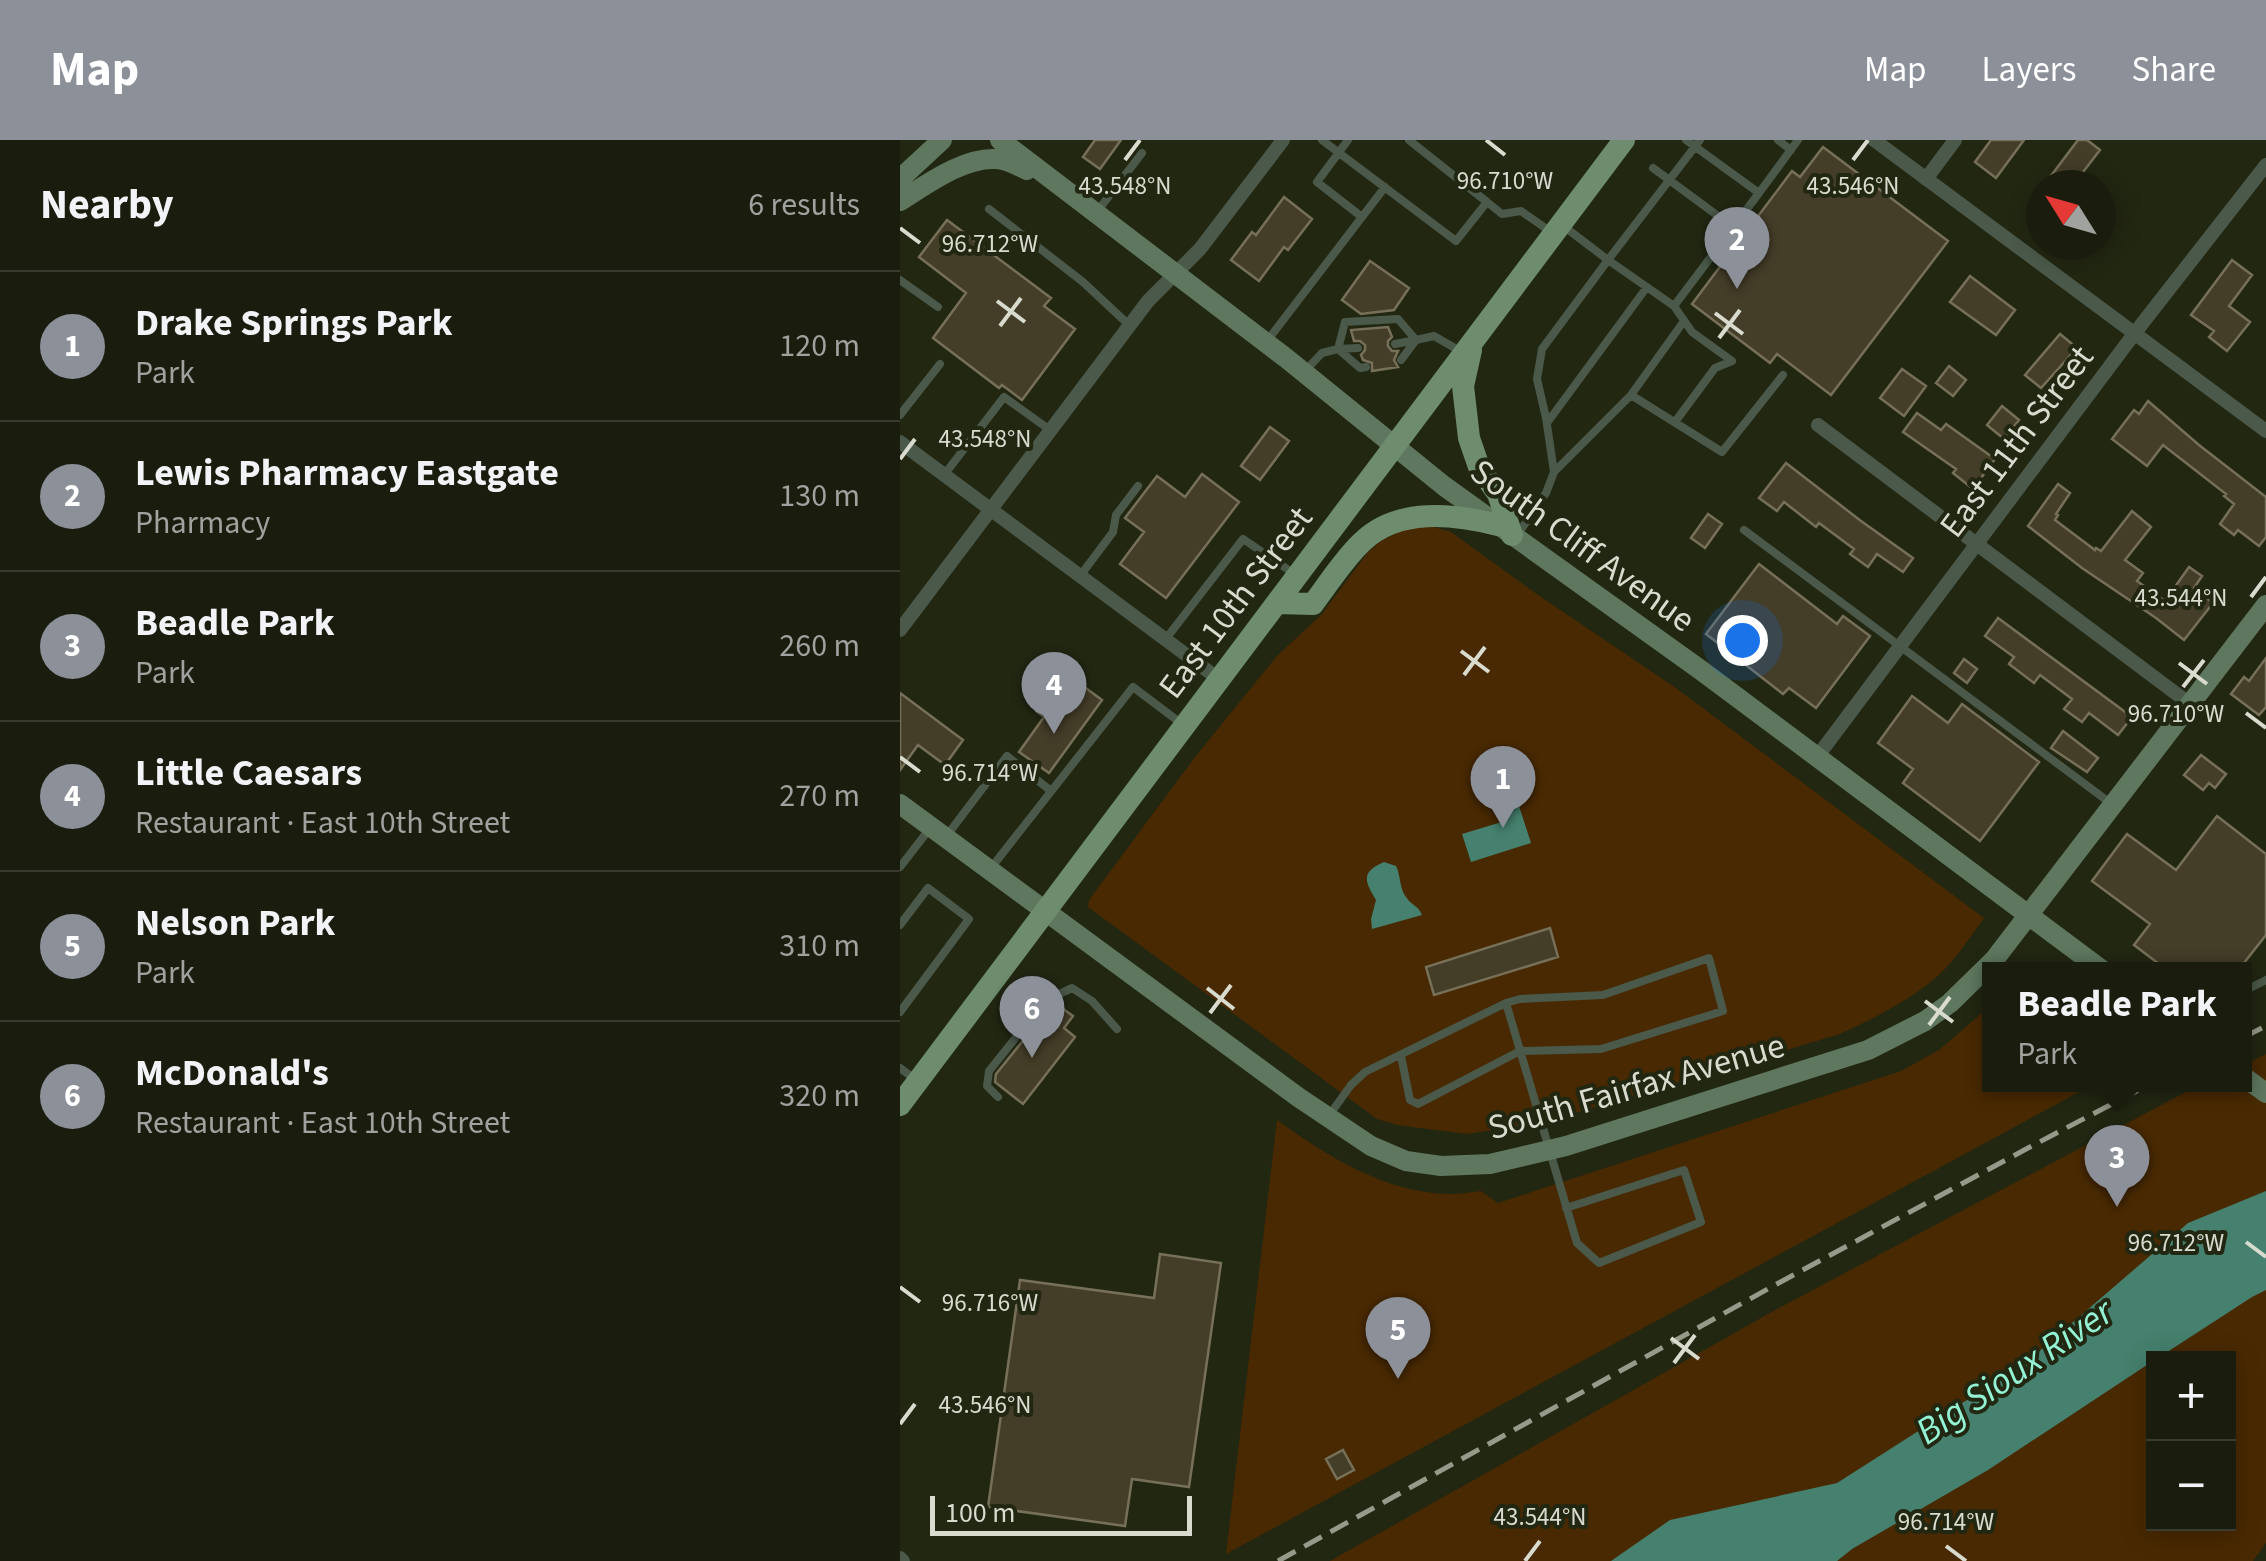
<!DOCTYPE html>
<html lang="en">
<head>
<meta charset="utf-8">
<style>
  :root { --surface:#1a1d0e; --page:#232617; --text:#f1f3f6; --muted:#9fa29e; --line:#383b2e; --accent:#8c9099 }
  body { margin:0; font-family:"Source Sans 3",sans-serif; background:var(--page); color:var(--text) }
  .controls { position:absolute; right:30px; bottom:30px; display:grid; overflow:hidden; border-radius:0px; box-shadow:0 5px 25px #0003 }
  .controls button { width:90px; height:90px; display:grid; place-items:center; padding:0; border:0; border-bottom:2px solid var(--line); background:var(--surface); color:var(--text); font:50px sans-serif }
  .compass { position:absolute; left:1126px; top:30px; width:90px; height:90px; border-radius:50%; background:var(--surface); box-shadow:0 5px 25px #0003; rotate:307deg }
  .scale { position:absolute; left:30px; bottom:25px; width:262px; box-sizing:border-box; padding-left:10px; border:5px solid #d8dbce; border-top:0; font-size:28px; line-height:35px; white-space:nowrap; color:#d8dbce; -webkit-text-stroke:8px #222712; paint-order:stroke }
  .you { position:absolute; left:842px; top:500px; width:35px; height:35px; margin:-25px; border:8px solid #fff; border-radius:50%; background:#1a73e8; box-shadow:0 0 0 15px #1a73e833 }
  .badge { display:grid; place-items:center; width:65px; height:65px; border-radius:50%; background:var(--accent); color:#fff; font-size:32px; font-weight:700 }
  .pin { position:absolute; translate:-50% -82px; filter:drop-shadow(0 2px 5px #0008) }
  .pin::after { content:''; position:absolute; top:52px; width:35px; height:30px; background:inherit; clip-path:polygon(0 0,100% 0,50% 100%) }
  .popup { position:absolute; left:1082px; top:822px; width:270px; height:130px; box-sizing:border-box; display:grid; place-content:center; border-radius:0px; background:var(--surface); filter:drop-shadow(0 2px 8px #0005); font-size:32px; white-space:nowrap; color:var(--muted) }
  .popup b { font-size:38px; color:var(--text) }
  .popup::after { content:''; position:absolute; left:50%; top:100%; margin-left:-20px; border:20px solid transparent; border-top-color:var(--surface) }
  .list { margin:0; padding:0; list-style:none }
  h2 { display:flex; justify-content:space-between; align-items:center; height:130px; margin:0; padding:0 40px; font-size:42px }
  h2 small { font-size:32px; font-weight:400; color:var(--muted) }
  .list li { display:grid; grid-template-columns:65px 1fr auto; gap:30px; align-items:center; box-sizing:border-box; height:150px; padding:0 40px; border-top:2px solid var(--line) }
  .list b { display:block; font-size:38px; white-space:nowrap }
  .list p { margin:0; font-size:32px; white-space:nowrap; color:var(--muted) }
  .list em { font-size:32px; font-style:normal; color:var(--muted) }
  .map { position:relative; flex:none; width:1366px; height:1421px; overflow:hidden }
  header { display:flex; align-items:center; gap:60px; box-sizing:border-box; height:140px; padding:0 50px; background:var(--accent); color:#fff }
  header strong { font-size:48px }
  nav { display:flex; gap:55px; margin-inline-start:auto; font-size:35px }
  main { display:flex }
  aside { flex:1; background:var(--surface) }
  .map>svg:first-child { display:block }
  .green { fill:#482902; fill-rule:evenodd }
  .water { fill:#45816e }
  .building { fill:#443d28; stroke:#777058; stroke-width:2.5 }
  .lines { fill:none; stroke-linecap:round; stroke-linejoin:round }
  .lane { stroke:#4a594a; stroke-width:8 }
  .street { stroke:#4a594a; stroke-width:14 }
  .secondary { stroke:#5e775e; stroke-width:20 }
  .primary { stroke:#6d8d6e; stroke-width:22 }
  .rail { stroke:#969a8a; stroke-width:5; stroke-dasharray:20 10; stroke-linecap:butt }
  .ticks { fill:none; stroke:#d8dbce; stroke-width:4 }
  .labels { text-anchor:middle; stroke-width:8; stroke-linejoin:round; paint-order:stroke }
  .street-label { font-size:35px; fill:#d8dbce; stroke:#222712 }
  .water-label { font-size:38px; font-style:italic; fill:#95f3d5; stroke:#222712 }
  .ticks-label { font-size:25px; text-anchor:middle; fill:#d8dbce; stroke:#222712; stroke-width:8; stroke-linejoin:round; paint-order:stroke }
</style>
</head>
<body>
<header>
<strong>Map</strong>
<nav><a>Map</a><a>Layers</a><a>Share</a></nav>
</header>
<main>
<aside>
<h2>Nearby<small>6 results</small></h2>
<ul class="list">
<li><span class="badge">1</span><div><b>Drake Springs Park</b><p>Park</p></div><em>120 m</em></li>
<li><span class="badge">2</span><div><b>Lewis Pharmacy Eastgate</b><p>Pharmacy</p></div><em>130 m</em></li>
<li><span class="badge">3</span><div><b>Beadle Park</b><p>Park</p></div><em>260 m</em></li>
<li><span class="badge">4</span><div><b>Little Caesars</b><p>Restaurant · East 10th Street</p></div><em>270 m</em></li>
<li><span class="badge">5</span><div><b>Nelson Park</b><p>Park</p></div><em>310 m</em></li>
<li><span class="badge">6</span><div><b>McDonald's</b><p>Restaurant · East 10th Street</p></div><em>320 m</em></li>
</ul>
</aside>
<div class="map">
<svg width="1366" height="1421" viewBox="0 0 1366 1421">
  <rect width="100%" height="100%" fill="#222712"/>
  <path class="green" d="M530,386L551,392L638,455L776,548L1084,778C1070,797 1057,818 1040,834C1013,859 973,879 940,894L655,979L618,986L567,994L497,985L477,979L188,767L189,760L295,617L377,516L421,475L468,412L482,400L509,387Z
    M1089,867L1090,944L1192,945L326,1414L377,980C427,1016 485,1053 550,1054C560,1054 571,1052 581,1051L598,1063L1001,931L1039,910Z
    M1366,914V1403L1353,1421H430L877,1169L1299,945L1344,944L1345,924ZM1254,1218H1328V1384H1254Z"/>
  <path class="water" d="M619,666L631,703L571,722L562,694L605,681L603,671Z
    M484,722L496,726C501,736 499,748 506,757C512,766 518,765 522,775L472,789L471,779L476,760C465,742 460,732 484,722Z
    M1366,1051V1150L1352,1157L1258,1218H1254L1253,1221L1088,1330L952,1409L937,1421H711L770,1380L937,1343L1128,1221L1288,1083Z"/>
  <path class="building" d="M195,0H221L200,29L183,17Z
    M1091,0H1124L1096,38L1075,22Z
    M1178,0H1187L1200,10L1173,45H1144Z
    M923,7L1048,101L931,255L877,214L870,223L792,164L892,31L900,37Z
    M384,57L412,79L388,110L384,107L359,141L331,120L352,92L356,95Z
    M47,80L151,158L144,166L175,189L122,260L102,245L99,248L33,198L66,153L19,117Z
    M1332,120L1352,135L1329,166L1350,182L1327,211L1309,197L1314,191L1291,175Z
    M470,121L509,148L494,170L461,174L442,160Z
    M1070,136L1115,170L1096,195L1050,162Z
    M488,187L492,197L488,201V206L492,211H498L494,220L498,227L472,231V223L463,220L461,215L465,210V205L460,201H454L451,190Z
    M1160,194L1177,208L1141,248L1125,235Z
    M1049,226L1066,240L1053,256L1036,243Z
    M1002,229L1026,246L1004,276L980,258Z
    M1248,261L1299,305L1366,357V397L1359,406L1338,390L1334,395L1320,384L1334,364L1324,356L1326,354L1263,305L1247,326L1212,299L1234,270L1239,274Z
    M1102,266L1119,280L1104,299L1087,285Z
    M1017,273L1041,290L1046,284L1095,319L1073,349L1053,333L1056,329L1003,292Z
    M370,287L389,301L360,340L341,326Z
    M886,323L961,381L1013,418L1003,432L977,414L968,427L950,414L954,409L919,383L916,387L884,362L877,371L859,358Z
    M302,334L339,362L266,458L220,424L244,392L225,378L257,336L285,357Z
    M1158,344L1170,353L1156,374L1158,375L1155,380L1195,410L1196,408L1201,411L1232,371L1251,387L1225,420L1243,433L1237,441L1265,461L1289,427L1302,436L1294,448L1313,463L1284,500L1256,478L1182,428L1128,386Z
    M808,374L822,384L805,408L791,398Z
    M859,424L937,484L943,476L970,496L916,568L889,548L883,554L806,494Z
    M1098,478L1232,577L1218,595L1189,573L1182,582L1164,569L1172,559L1140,535L1134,543L1109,524L1114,517L1085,496Z
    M1366,518V567L1359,575L1331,554L1344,537L1349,541Z
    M1064,519L1077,529L1067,543L1054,533Z
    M175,540L202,560L149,633L119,612L144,577L136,571L146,558L156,566Z
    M0,553L63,600L45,625L18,605L0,630Z
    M1012,556L1048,583L1062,564L1139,622L1080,701L1003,643L1013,629L978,603Z
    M1163,591L1198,618L1187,632L1151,608Z
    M1301,615L1326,634L1315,648L1309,643L1303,650L1284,635Z
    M1317,676L1366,714V795L1340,828L1336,830H1267L1234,805L1250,784L1192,741L1227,694L1276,730Z
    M650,788L658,817L534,855L526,827Z
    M159,866L173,876L164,888L175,897L123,964L95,942L96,934L143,876L149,880Z
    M260,1114L321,1123L289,1347L232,1339L225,1386L88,1367L120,1140L254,1158Z
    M443,1310L454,1330L437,1339L426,1319Z"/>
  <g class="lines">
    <path class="lane" d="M422,0L556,101L587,62L509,0
      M786,0L859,53L898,0
      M800,0L708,120L774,166L792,192L832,221
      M878,0L891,10
      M753,28L833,87
      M587,62L602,74L621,71L651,92
      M89,69L183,142L229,185
      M196,73L242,13
      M462,77L485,47
      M0,140L38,167
      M774,166L859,53
      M367,201L462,77L417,42L448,0
      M495,204L516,200
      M438,209L460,228L466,227
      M438,209L458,208
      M501,220L516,200
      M404,232L422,213L438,209L445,182L498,179L516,200L534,196L560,211
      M731,255L822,312L883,235
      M0,275L40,224
      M775,282L815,228L832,221
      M647,283L747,147
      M654,332L731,255L784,181
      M44,335L104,257L150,290
      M844,390L1209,662
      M618,394L646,353L654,332L646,278L637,239L642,209L708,120L662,85
      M180,436L213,392L216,375L238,346
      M265,500L343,399L396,435
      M48,694L107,616L151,651
      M0,727L31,687
      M91,728L233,547L282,584
      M0,785L28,748L69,779L0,872
      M1344,851L1366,840
      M606,863L677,1103L699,1123L801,1082L784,1030L666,1068
      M0,928L16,940
      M98,957L87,946L89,931L146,860L172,848L192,861L217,889
      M428,977L451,945L465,932L606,863L620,859L703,855L809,818L823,871L701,909L620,911L518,964L510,960L501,916"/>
    <path class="street" d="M974,0L1366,291
      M1026,39L1055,0
      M918,285L1290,564
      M0,302L320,540
      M0,490L248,161L300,109L383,0
      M917,617L1234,194L1366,25
      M0,1418L3,1421"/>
    <path class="secondary" d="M100,0L386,218L544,346L802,531L1202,830
      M0,39L42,0
      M0,61C26,45 63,17 96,19C106,19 118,26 127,30
      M0,664L398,957L471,1006L506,1021L541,1026L590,1024L666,1006L968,910L1025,881L1050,863L1094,820L1366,465
      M1344,937L1366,953"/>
    <path class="primary" d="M571,210L563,246L569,298L579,327L598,354L612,395
      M377,463L413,464C429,443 443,420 462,402C498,367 554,374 598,385
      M0,965L724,0"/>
    <path class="rail" d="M1344,897L1366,886
      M378,1421L875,1145L1128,1008L1250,944"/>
  </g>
  <path class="ticks" d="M586,0L605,15M225,20L240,0M953,20L968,0M0,88L20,103M97,161L125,182M815,173L843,194M100,186L121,158M819,198L840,170M0,319L15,299M1351,457L1366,437M561,511L589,532M1279,523L1307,544M564,535L585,507M1283,547L1304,520M1346,573L1366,588M0,617L20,632M307,848L334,869M1025,861L1053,882M310,873L331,845M1029,885L1050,857M1346,1102L1366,1117M0,1147L20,1162M771,1198L799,1219M774,1223L795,1195M0,1284L15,1264M1046,1406L1066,1421M625,1421L640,1401"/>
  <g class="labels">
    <g class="street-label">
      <text transform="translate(1116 301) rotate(-53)" y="12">East 11th Street</text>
      <text transform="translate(683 405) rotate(36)" y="12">South Cliff Avenue</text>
      <text transform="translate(335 462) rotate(-53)" y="12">East 10th Street</text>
      <text transform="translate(736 946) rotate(-16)" y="12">South Fairfax Avenue</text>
    </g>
    <g class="water-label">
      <text transform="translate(1114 1231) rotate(-34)" y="13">Big Sioux River</text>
    </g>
  </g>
  <g class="ticks-label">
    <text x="605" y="49">96.710°W</text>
    <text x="225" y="54">43.548°N</text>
    <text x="953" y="54">43.546°N</text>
    <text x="90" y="112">96.712°W</text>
    <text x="85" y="307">43.548°N</text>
    <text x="1281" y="466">43.544°N</text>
    <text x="1276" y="582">96.710°W</text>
    <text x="90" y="641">96.714°W</text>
    <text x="1276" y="1111">96.712°W</text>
    <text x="90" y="1171">96.716°W</text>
    <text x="85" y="1273">43.546°N</text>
    <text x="640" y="1385">43.544°N</text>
    <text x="1046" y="1390">96.714°W</text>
  </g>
</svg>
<div class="controls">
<button>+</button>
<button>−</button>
</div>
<svg class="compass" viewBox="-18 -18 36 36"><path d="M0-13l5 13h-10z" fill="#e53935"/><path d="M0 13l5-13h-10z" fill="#9fa29e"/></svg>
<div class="scale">100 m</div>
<div class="you"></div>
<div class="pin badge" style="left:603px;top:688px">1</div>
<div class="pin badge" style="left:837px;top:149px">2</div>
<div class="pin badge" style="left:1217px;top:1067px">3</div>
<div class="popup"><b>Beadle Park</b>Park</div>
<div class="pin badge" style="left:154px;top:594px">4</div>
<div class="pin badge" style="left:498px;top:1239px">5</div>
<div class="pin badge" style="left:132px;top:918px">6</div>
</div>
</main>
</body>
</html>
